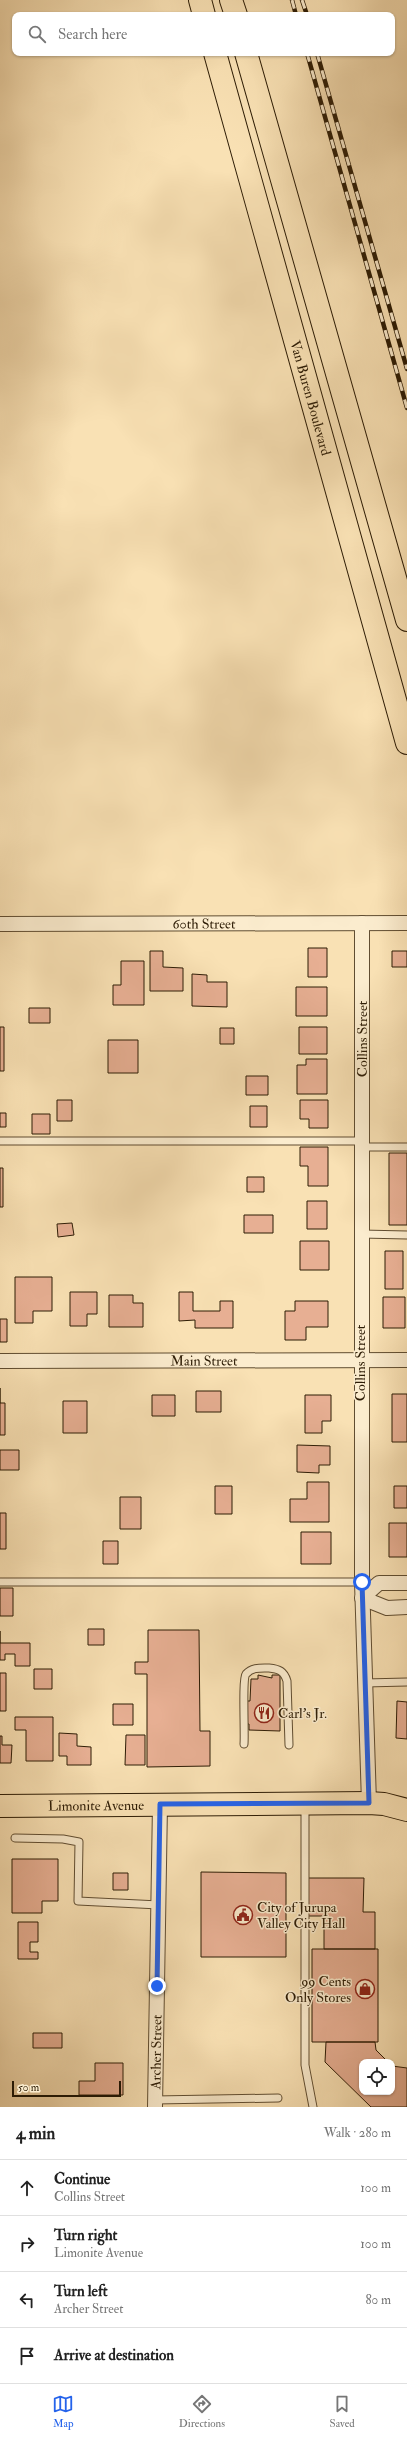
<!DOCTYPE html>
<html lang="en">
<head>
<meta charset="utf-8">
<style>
  :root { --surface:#fff; --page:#f2f2f2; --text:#222; --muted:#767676; --line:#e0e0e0; --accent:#2563eb }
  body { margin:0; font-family:"IM FELL Double Pica",serif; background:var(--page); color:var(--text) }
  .controls { position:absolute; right:12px; bottom:12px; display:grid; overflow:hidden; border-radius:8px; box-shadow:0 1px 3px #0004 }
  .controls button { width:36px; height:36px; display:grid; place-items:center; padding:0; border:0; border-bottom:1px solid var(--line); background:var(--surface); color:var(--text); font:20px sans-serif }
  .scale { position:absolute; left:12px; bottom:10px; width:109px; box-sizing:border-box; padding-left:4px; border:2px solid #2d1c05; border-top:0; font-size:11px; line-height:14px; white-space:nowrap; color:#2d1c05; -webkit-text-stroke:3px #fbecce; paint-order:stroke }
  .stop { position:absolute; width:12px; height:12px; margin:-9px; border:3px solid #2563eb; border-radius:50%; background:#fff }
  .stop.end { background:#2563eb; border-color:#fff; box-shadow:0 1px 4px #0008 }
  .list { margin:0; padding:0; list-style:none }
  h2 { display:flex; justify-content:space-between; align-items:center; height:52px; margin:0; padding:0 16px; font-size:17px }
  h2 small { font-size:13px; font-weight:400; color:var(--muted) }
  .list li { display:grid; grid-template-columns:26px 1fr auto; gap:12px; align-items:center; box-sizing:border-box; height:56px; padding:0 16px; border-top:1px solid var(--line) }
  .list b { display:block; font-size:15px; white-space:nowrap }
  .list p { margin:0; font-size:13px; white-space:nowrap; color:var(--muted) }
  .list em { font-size:13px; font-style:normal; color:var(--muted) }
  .icon { flex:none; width:22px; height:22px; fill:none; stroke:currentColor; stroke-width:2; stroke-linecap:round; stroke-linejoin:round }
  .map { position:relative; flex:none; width:407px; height:2107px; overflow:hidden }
  .search { position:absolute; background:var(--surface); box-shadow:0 1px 3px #0004; left:12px; right:12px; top:12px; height:44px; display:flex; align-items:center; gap:10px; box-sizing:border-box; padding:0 14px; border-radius:8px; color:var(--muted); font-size:15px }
  .sheet { height:276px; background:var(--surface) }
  nav { display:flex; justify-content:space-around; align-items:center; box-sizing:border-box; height:56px; border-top:1px solid var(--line); background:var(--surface); font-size:11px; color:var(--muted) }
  nav a { display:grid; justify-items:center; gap:2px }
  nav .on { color:var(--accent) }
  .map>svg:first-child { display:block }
  .building { fill:#e7af93; stroke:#2d1c05 }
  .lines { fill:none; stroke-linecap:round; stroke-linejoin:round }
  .service-casing { stroke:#604d31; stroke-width:9 }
  .minor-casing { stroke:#604d31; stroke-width:16 }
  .primary-casing { stroke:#2d1c05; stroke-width:24 }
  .service { stroke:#fbecce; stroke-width:7 }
  .minor { stroke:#fbecce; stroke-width:14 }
  .primary { stroke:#f9e1b4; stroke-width:22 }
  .rail-casing { stroke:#2d1c05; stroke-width:4.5 }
  .rail { stroke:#fbecce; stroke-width:3; stroke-dasharray:9; stroke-linecap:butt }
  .route { stroke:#2563eb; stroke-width:5 }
  .labels { text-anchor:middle; stroke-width:3; stroke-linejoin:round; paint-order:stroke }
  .street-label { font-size:14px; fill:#2d1c05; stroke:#fbecce }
  .poi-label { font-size:14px; fill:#2d1c05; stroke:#fbecce; text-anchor:start }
</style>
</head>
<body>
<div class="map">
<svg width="407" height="2107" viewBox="0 0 407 2107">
  <rect width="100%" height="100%" fill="#f9e1b4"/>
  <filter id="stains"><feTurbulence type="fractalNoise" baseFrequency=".005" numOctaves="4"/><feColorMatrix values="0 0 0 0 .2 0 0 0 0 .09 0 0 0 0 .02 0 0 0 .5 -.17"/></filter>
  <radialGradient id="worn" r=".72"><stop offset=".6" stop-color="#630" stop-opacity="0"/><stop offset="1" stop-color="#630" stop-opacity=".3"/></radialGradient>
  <path class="building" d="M308,948H327V977H308Z
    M150,951H163V967L183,968V991H150Z
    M392,951H407V967H392Z
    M121,961H144V1005H113V985H121Z
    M192,974L207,975V982H227V1007L192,1006Z
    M296,987H327V1016H296Z
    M29,1008H50V1023H29Z
    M0,1027H4V1071H0Z
    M299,1027H327V1054H299Z
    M220,1028H234V1044H220Z
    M108,1040H138V1073H108Z
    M306,1059H327V1094H297V1065H306Z
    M246,1076H268V1095H246Z
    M57,1100H72V1121H57Z
    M300,1100H328V1128H309V1119H300Z
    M250,1106H267V1127H250Z
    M0,1113H6V1127H0Z
    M32,1114H50V1134H32Z
    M300,1147H328V1186H308V1166H300Z
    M389,1153H407V1225H389Z
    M0,1168H3V1207H0Z
    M247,1177H264V1192H247Z
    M307,1201H327V1229H307Z
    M244,1215H273V1233H244Z
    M72,1223L74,1235L58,1237L57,1224Z
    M300,1241H329V1270H300Z
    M385,1251H403V1289H385Z
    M15,1277H52V1311H33V1323H15Z
    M70,1292H97V1314H87V1326H70Z
    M179,1292H193V1311H220V1301H233V1328H195V1320L179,1321Z
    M109,1295H133V1303H143V1327H109Z
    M383,1297H405V1328H383Z
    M295,1301H328V1327H306V1340H285V1311H295Z
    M0,1319H7V1342H0Z
    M0,1388V1403H5V1435H0Z
    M196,1391H221V1412H196Z
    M392,1394H407V1442H392Z
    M152,1395H175V1416H152Z
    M305,1395H331V1421H322V1433H305Z
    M63,1401H87V1433H63Z
    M297,1445L330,1446V1465H319V1473L297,1472Z
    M0,1450H19V1470H0Z
    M307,1482H329V1522H290V1499H307Z
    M215,1486H232V1514H215Z
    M394,1486H407V1508H394Z
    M120,1497H141V1529H120Z
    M0,1513H6V1549H0Z
    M389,1523H407V1557H389Z
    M301,1532H331V1564H301Z
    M103,1541H118V1564H103Z
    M0,1588H13V1616H0Z
    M88,1629H104V1645H88Z
    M148,1630H199L200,1731H210V1766L147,1767V1674H135V1662H148Z
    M0,1631V1643H30V1666H15V1654H5V1660H0Z
    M34,1669H52V1689H34Z
    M0,1673H6V1711H0Z
    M258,1675L272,1678V1675H280V1731L249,1730V1724H247V1701H250L251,1679H258Z
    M397,1701L407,1702V1739L396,1738Z
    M113,1704H133V1725H113Z
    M15,1717H53V1761H26V1730H15Z
    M59,1733L77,1734V1746L91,1747V1765H67V1756H59Z
    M126,1735H145V1765H125Z
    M0,1736H2V1745H12L11,1763H0Z
    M12,1859H58V1901H42V1913H12Z
    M201,1872L286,1873V1957H201Z
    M113,1873H128V1890H113Z
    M308,1878H364L363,1912H375V1949H324V1916H308Z
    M18,1922H38V1942H30V1952H38V1959H18Z
    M312,1949H378V2042H312Z
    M33,2033H62V2048H33Z
    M326,2042H375L376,2050L388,2062H362V2092H392V2066L407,2068V2107H371L325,2062Z
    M95,2063H123V2095H79V2081H95Z"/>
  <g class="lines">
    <defs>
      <path id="service" d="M0,1141H362
        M362,1147H407
        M361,1234L407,1235
        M0,1582H362
        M365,1683L407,1682
        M244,1744C245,1733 242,1679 246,1674C252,1667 261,1668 269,1668C279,1669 284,1671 287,1681L289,1745
        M305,1806V2065L313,2107
        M15,1838L63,1839L79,1842L78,1901L159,1905
        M155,2100L278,2098"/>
      <g id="minor">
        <path d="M362,923V1582L369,1803"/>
        <path id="s1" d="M0,924L407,923"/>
        <path id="s2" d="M0,1361L407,1360"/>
        <path d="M407,1583H379L362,1598L387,1608L407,1607"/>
        <path id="s3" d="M155,2107L160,1804"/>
      </g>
      <g id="primary">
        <path d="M200,0L204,15"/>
        <path d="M231,0L236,15"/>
        <path id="s4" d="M215,53L407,743"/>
        <path d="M246,53L407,620"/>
        <path id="s5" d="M0,1806L369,1803L384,1804L407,1810"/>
      </g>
    </defs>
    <use href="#service" class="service-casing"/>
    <use href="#minor" class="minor-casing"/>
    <use href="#primary" class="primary-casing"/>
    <use href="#service" class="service"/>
    <use href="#minor" class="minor"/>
    <use href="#primary" class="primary"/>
    <defs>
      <path id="rail" d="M292,0L296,15
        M302,0L307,15
        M307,53L407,408
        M317,53L407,369"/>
    </defs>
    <use href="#rail" class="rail-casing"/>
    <use href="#rail" class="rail"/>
  </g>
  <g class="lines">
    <path class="route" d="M157,1986L160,1804L369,1803L362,1582"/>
  </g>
  <defs>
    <symbol id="restaurant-ring" viewBox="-11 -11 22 22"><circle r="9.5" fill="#fbecce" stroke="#8f2418" stroke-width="1.5"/><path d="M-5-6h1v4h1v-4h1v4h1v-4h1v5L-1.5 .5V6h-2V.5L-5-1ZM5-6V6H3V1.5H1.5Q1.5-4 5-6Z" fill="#8f2418"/></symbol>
    <symbol id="civic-ring" viewBox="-11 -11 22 22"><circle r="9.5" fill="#fbecce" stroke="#8f2418" stroke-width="1.5"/><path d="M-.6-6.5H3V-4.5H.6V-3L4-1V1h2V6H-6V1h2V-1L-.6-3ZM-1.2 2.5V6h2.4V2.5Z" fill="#8f2418"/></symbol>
    <symbol id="shop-ring" viewBox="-11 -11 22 22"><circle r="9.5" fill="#fbecce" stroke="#8f2418" stroke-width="1.5"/><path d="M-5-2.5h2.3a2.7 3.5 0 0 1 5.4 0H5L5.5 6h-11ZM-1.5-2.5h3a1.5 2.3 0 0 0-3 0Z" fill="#8f2418"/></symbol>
  </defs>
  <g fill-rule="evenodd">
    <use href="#restaurant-ring" x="253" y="1702" width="22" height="22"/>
    <use href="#civic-ring" x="232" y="1904" width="22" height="22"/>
    <use href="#shop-ring" x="354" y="1978" width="22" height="22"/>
  </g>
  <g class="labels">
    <g class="street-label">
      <text dy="5" stroke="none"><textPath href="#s4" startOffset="358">Van Buren Boulevard</textPath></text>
      <text dy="5" stroke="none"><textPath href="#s1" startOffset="204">60th Street</textPath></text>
      <text transform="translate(362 1039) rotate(-90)" y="5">Collins Street</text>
      <text dy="5" stroke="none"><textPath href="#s2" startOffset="204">Main Street</textPath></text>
      <text transform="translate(360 1363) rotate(-90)" y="5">Collins Street</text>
      <text dy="5" stroke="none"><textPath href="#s5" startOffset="96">Limonite Avenue</textPath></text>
      <text dy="5" stroke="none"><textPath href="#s3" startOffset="55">Archer Street</textPath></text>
    </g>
    <g class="poi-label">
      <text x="278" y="1718">Carl's Jr.</text>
      <text x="257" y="1912">City of Jurupa<tspan x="257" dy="16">Valley City Hall</tspan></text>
      <text x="351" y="1986" text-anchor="end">99 Cents<tspan x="351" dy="16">Only Stores</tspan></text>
    </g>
  </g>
  <rect width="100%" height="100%" filter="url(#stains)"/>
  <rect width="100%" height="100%" fill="url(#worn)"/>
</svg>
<div class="controls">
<button><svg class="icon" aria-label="locate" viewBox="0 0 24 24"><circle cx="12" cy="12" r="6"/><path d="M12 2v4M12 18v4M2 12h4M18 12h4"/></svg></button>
</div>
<div class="scale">50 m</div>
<div class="stop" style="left:362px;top:1582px"></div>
<div class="stop end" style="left:157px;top:1986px"></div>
<div class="search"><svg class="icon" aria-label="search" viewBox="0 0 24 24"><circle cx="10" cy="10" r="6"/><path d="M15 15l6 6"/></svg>Search here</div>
</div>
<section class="sheet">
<h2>4 min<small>Walk · 280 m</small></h2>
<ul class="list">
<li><svg class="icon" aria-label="ahead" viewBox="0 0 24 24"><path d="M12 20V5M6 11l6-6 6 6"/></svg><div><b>Continue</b><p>Collins Street</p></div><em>100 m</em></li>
<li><svg class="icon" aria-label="right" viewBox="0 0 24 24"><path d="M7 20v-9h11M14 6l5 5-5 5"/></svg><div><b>Turn right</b><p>Limonite Avenue</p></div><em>100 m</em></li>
<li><svg class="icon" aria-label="left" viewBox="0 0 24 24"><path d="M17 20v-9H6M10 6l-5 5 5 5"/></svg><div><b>Turn left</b><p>Archer Street</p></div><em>80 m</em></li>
<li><svg class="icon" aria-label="arrive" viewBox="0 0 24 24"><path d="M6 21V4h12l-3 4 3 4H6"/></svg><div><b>Arrive at destination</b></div></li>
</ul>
</section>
<nav>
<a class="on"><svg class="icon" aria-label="map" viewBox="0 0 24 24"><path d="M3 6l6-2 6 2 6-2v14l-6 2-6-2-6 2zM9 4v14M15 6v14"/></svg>Map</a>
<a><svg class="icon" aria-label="directions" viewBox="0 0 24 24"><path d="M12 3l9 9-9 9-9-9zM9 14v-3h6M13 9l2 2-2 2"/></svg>Directions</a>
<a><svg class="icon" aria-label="saved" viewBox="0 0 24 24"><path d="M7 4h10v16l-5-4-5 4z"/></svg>Saved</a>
</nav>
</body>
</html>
